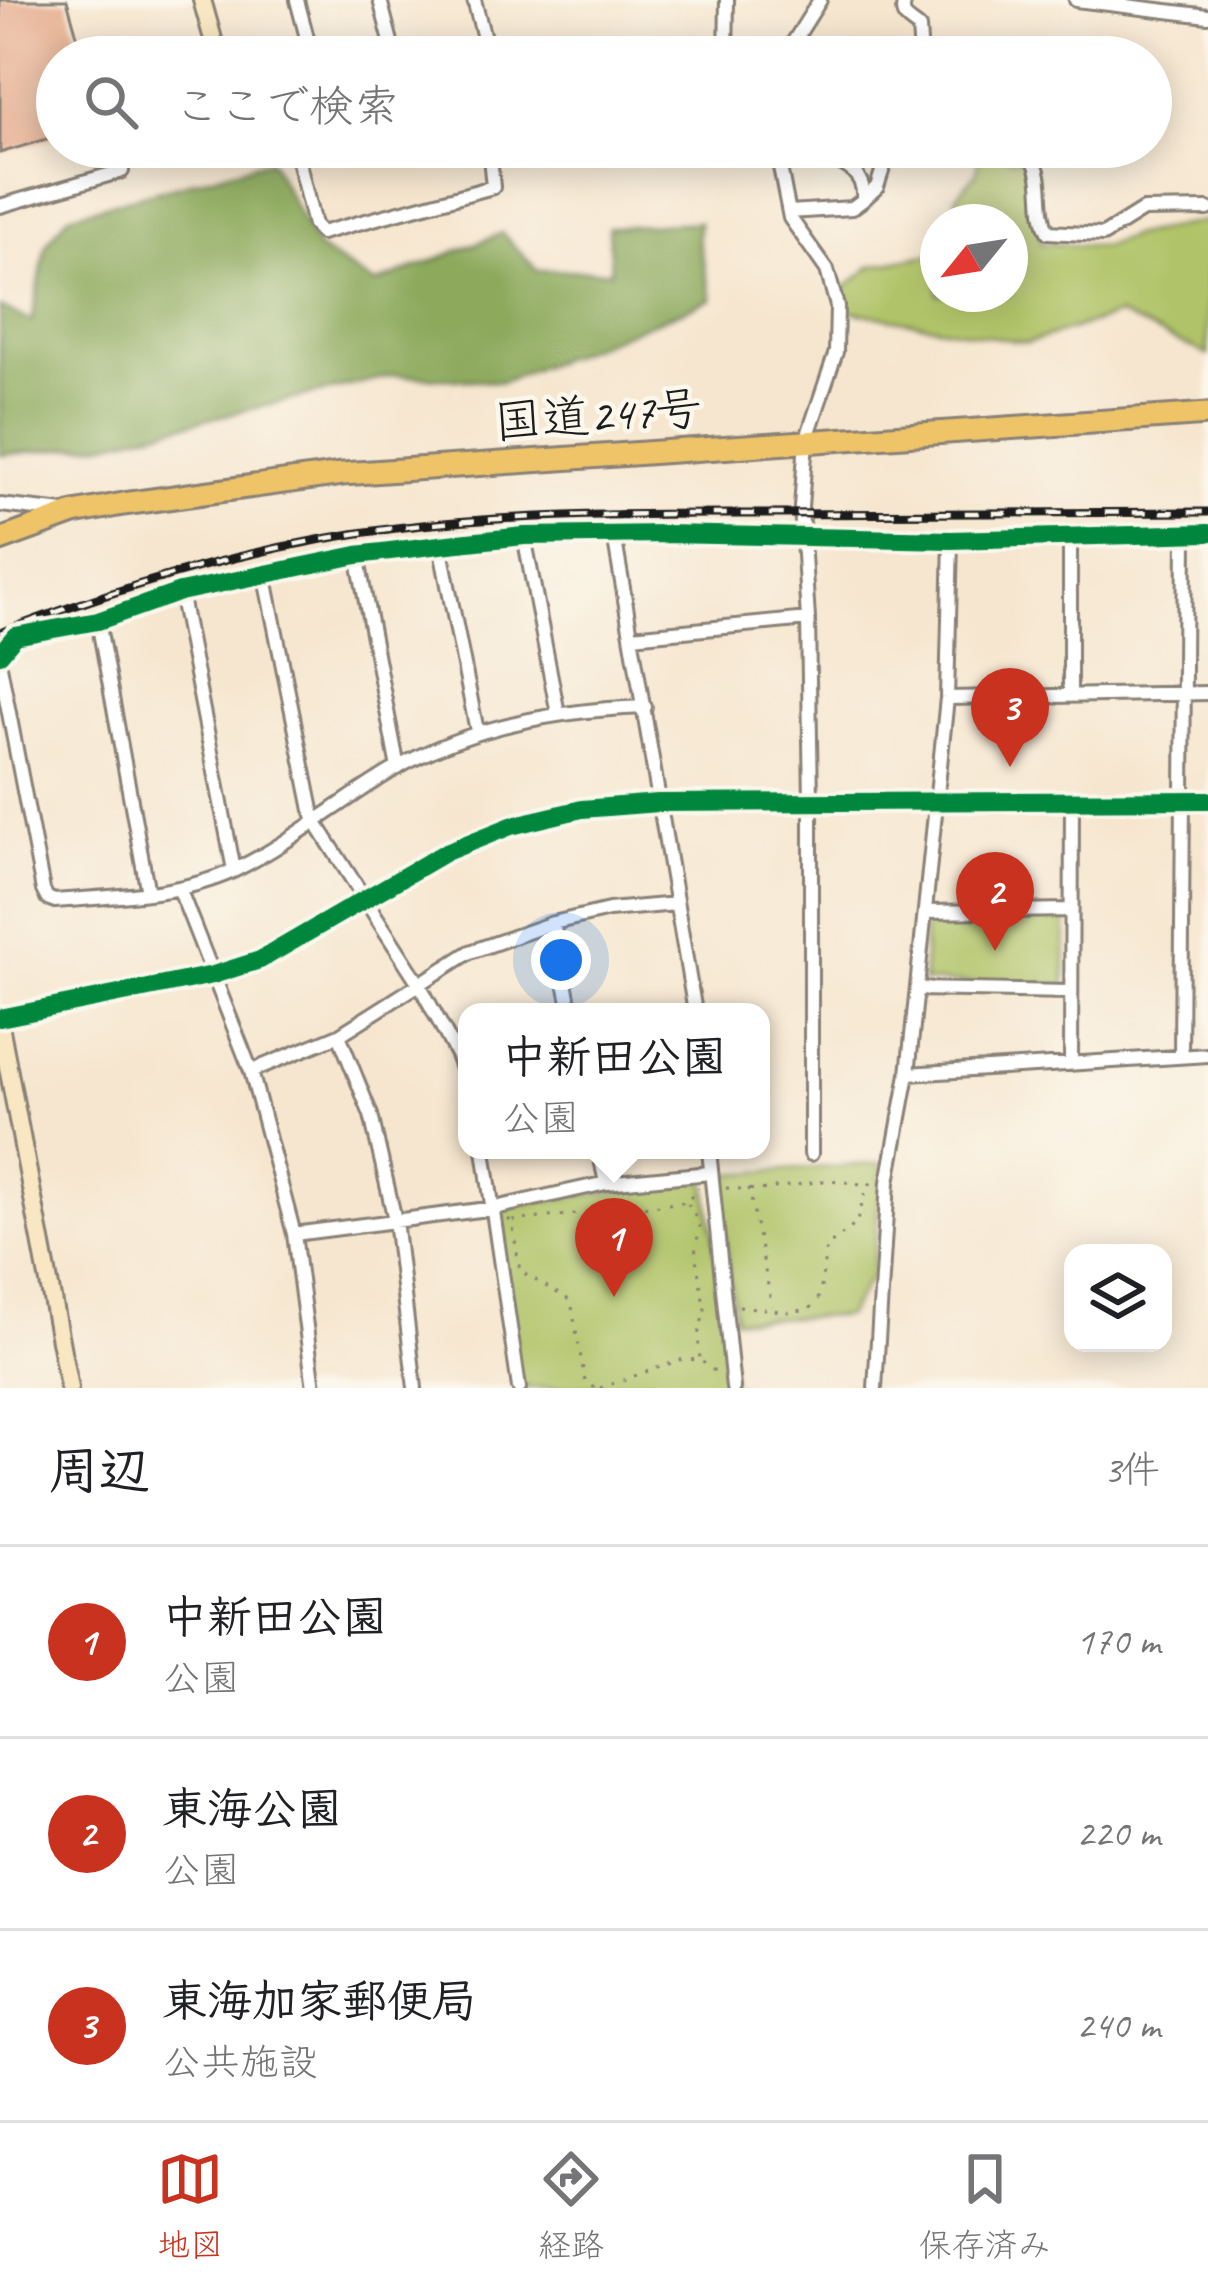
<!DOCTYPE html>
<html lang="ja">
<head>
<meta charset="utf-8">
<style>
  :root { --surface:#fff; --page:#f2f2f2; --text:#202124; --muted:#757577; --line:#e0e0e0; --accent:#c8321e }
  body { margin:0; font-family:Caveat,"Klee One",sans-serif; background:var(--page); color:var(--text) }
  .controls { position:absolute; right:36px; bottom:36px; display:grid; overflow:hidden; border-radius:24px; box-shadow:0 6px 30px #0003 }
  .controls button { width:108px; height:108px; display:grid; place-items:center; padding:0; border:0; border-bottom:3px solid var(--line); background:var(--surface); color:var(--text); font:60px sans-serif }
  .compass { position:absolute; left:920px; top:204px; width:108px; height:108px; border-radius:50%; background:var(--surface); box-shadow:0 6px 30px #0003; rotate:240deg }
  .you { position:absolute; left:561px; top:960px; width:42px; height:42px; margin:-30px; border:9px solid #fff; border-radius:50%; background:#1a73e8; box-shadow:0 0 0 18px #1a73e833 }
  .badge { display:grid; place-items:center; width:78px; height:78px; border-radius:50%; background:var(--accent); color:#fff; font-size:39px; font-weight:700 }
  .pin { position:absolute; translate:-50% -99px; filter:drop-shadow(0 3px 6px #0008) }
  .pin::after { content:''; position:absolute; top:63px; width:42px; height:36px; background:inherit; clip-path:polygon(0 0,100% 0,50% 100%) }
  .popup { position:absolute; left:458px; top:1003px; width:312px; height:156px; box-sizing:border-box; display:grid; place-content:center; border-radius:24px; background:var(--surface); filter:drop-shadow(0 3px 9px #0005); font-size:39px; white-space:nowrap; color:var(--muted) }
  .popup b { font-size:45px; color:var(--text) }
  .popup::after { content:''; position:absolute; left:50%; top:100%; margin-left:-24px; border:24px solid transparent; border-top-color:var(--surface) }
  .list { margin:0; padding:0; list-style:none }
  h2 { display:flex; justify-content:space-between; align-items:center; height:156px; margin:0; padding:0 48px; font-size:51px }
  h2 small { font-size:39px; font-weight:400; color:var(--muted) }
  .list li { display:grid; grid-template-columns:78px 1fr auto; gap:36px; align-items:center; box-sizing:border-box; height:192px; padding:0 48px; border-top:3px solid var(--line) }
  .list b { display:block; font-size:45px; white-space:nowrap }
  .list p { margin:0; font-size:39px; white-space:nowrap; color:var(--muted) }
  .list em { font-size:39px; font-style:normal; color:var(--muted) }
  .icon { flex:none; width:66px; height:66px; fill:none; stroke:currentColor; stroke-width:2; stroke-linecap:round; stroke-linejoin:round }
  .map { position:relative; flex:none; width:1208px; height:1388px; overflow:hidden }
  .search { position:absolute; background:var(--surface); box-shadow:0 6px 30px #0003; left:36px; right:36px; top:36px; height:132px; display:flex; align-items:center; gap:30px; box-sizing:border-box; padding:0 42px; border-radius:66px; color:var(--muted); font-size:45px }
  .sheet { height:732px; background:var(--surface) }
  nav { display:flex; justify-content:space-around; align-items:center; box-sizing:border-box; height:168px; border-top:3px solid var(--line); background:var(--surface); font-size:33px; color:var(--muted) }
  nav a { display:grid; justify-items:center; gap:6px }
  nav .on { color:var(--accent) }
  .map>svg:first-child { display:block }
  .green { fill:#b0c367; stroke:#667042; stroke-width:3 }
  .forest { fill:#8ca95c; stroke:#54623c; stroke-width:3 }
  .building { fill:#e4a989 }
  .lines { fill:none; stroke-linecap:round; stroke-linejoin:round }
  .street-casing { stroke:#898176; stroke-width:18 }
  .secondary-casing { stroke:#898176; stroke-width:22 }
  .highway-casing { stroke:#898176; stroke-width:27 }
  .path { stroke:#898176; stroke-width:3; stroke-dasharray:3 9; stroke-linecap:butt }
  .street { stroke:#fff; stroke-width:12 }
  .secondary { stroke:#f9e7c3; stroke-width:16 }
  .highway { stroke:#efc469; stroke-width:21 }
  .rail-casing { stroke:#1c1c1c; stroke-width:9 }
  .rail { stroke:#fbf7ec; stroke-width:4.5; stroke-dasharray:14; stroke-linecap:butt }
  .cycleway-casing { stroke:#fbf7ec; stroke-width:26 }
  .cycleway { stroke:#00873e; stroke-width:18 }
  .labels { text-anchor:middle; stroke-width:9; stroke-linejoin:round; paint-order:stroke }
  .street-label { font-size:48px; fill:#1c1c1c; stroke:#fbf7ec }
</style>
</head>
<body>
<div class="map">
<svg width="1208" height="1388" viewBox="0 0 1208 1388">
  <rect width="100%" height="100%" fill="#fbf7ec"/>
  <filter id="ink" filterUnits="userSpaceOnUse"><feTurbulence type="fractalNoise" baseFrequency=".00833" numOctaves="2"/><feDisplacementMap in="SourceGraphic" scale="24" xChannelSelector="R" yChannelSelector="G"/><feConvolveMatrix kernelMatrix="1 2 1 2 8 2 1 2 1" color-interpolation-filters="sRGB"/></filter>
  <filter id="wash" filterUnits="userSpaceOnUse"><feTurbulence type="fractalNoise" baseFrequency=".004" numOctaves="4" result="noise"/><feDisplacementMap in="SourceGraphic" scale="48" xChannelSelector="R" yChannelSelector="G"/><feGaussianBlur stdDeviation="2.7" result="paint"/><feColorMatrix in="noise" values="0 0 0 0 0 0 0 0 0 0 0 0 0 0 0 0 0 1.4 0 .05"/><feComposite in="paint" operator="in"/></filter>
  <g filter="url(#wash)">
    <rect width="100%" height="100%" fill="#f6e6cf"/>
    <path class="green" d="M1000,156L1027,162L1036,174L1040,243L1103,247L1131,236L1208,220V355L1118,315L1027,343L844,310L841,291L872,266L938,253V294H1010V222H956V197L977,172L978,158Z
      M924,916L1066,920L1065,986L924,982Z
      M883,1163L872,1275L846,1316L735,1319L717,1175Z
      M701,1179L706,1183L733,1386L519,1388L495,1208Z"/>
    <path class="forest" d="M270,160L318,249L375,284L502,233L537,270L611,271L608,227L699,222L698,239L712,299L502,382L395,375L103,444L0,455V307L32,321L46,245L69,215Z"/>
    <g id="blocks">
      <path class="building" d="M0,0H67L83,57H57V136L0,153Z"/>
    </g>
  </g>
  <g filter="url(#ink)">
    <use href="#blocks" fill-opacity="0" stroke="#898176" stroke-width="3"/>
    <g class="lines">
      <defs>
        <path id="street" d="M297,0L312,57
          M380,0L395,57
          M474,0L489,57
          M905,0C899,18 907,18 919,28L921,57
          M1076,0L1208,16
          M726,57L727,0
          M784,57L820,0
          M821,57L864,50L913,57
          M295,147L314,225L321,233L493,187L489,147
          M776,147L790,218L827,270L837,306L836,352L806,441L801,507L808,619L811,801V1154
          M961,147L999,148L1033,159C1046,181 1036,209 1048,232L1103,235L1143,210L1208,209
          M820,153C837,143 872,145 885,162L877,187L865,198
          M0,206L122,171
          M789,212L852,208L863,200C867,167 831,159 807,147
          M0,505L64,512
          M614,535L695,1012
          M524,536L558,714
          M1070,536V695
          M440,545L477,731
          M357,555L398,768
          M264,573L314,820L418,982L457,1055L467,1082
          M180,592L234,870
          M98,621L148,893
          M632,636L808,619
          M0,654L15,636L98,621L180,592L357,555L440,545L524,536L665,534L951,540L1208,533
          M0,666L43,890L47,898L55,901C115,896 180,896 235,870C289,844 338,803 390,772C467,726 556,710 645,707
          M947,698L1208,693
          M179,888L251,1071L294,1234L314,1388
          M925,912L1071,910
          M553,923L571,1012
          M917,989L1071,992
          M339,1035L371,1115L395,1220L415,1388
          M1181,1057L1185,534
          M1071,1064L1072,800
          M251,1071L339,1035L470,952L553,923L609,910L676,904
          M908,1074L1208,1055
          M484,1150L519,1388
          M709,1150L733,1388
          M606,1183L710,1173
          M294,1234L495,1208L606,1183L599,1150
          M875,1388L888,1182L908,1074L947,698L951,540"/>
        <path id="secondary" d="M202,0L218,57
          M0,1018L213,975L260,960L446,852L511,826L582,809L658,803L1208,800
          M0,1025L69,1388"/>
        <path id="highway" d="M0,540L74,513L123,504L342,474L1208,414"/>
      </defs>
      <use href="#street" class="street-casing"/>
      <use href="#secondary" class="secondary-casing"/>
      <use href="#highway" class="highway-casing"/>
      <path class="path" d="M726,1188L760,1190L830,1180L868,1185L875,1181
        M749,1188L772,1306
        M688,1204L700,1225L695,1253L705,1310L698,1335L700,1360
        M508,1219L512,1222L520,1271L571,1301L585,1381L595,1388
        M513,1221L687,1202L698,1188
        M739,1306L789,1312L810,1309L820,1296L826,1247L856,1224L868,1185
        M600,1388L683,1359L700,1360L717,1373"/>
      <use href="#street" class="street"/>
      <use href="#secondary" class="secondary"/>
      <use href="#highway" class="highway"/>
      <defs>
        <path id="rail" d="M0,633C127,584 261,544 396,528C520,513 645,514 770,514C916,513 1062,513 1208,512"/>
      </defs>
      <use href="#rail" class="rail-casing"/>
      <use href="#rail" class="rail"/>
      <defs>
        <path id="cycleway" d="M0,654L15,636L98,621L180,592L357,555L440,545L524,536L665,534L951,540L1208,533
          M0,1018L213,975L260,960L446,852L511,826L582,809L658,803L1208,800"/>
      </defs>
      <use href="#cycleway" class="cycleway-casing"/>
      <use href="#cycleway" class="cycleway"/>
    </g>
  </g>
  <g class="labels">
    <g class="street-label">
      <text transform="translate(598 414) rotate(-4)" y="17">国道247号</text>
    </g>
  </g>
</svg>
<div class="controls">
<button><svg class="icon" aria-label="layers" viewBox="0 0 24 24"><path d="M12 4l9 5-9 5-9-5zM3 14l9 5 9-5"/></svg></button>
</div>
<svg class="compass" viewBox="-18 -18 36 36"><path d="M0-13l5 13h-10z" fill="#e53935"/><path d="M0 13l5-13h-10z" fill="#757577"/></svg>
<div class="you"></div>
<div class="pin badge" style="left:614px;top:1297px">1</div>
<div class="popup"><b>中新田公園</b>公園</div>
<div class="pin badge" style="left:995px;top:951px">2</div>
<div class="pin badge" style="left:1010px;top:767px">3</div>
<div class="search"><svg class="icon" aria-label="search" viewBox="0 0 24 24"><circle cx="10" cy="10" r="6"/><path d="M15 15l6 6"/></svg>ここで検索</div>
</div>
<section class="sheet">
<h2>周辺<small>3件</small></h2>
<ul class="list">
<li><span class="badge">1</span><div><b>中新田公園</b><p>公園</p></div><em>170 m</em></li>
<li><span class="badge">2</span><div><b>東海公園</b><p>公園</p></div><em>220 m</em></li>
<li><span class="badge">3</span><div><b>東海加家郵便局</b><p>公共施設</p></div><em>240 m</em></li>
</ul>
</section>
<nav>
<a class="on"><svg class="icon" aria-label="map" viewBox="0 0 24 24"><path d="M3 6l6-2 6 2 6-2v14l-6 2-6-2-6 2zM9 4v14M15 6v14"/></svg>地図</a>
<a><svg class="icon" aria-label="directions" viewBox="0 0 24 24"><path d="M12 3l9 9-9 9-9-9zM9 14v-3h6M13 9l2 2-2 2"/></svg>経路</a>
<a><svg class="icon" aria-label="saved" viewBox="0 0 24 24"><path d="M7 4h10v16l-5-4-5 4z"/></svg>保存済み</a>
</nav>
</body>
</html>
